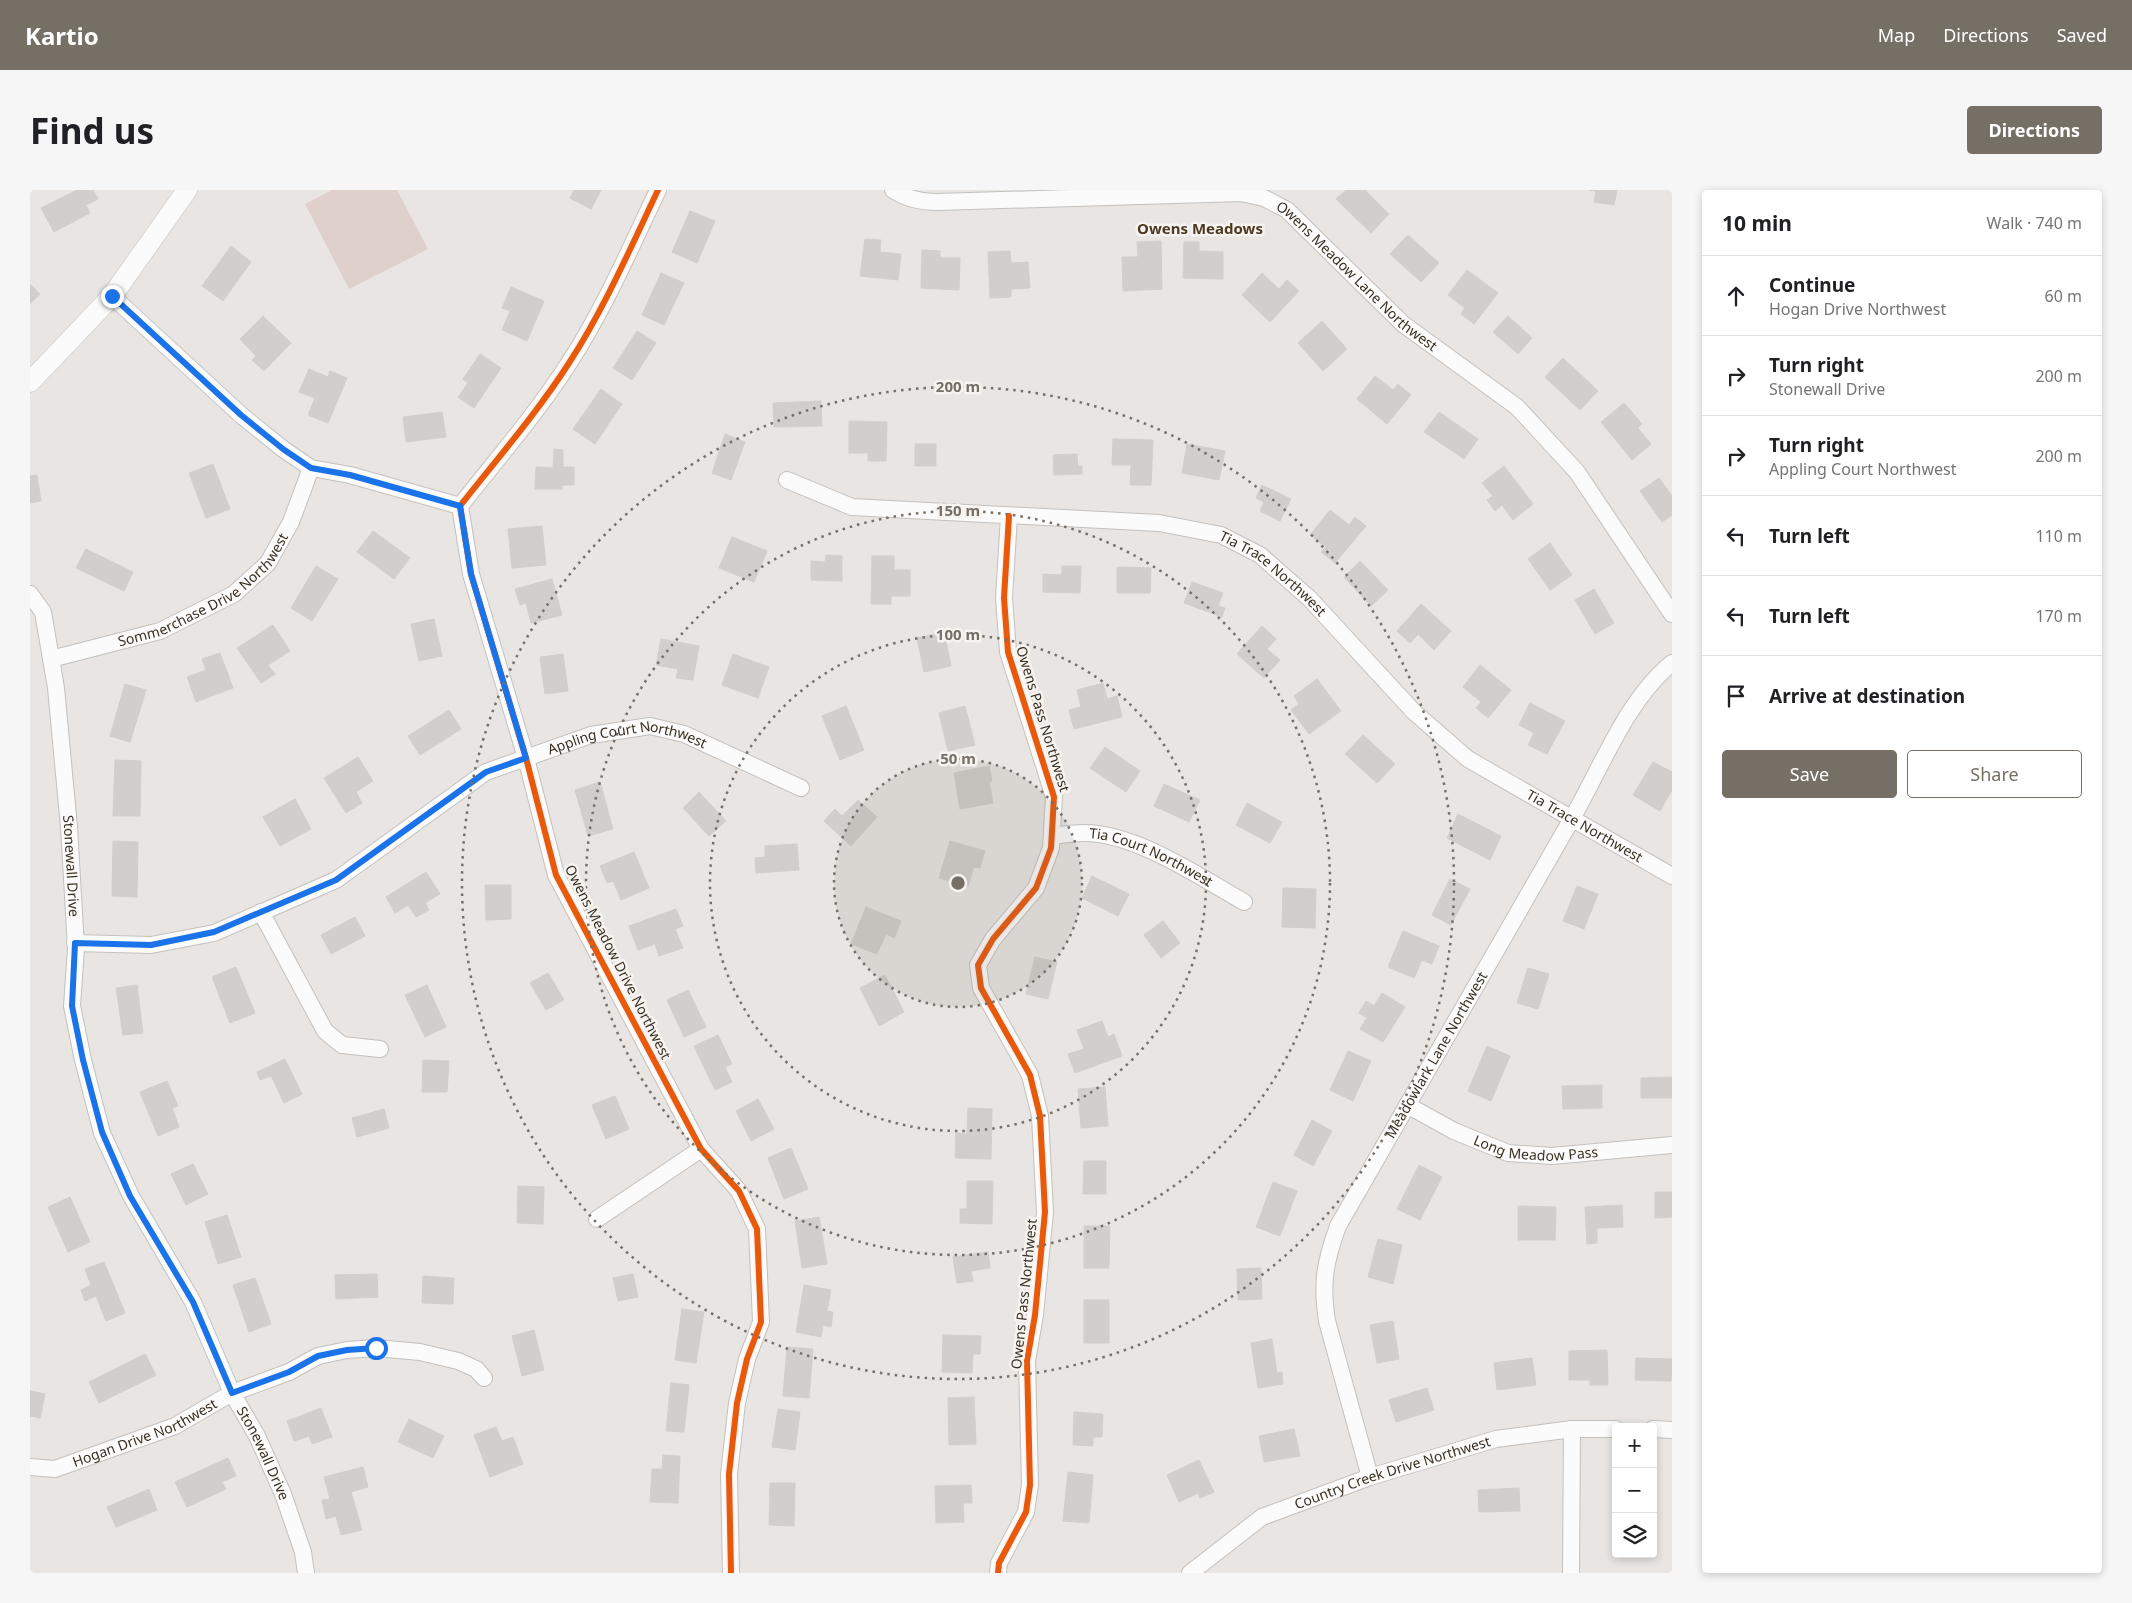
<!DOCTYPE html>
<html lang="en">
<head>
<meta charset="utf-8">
<style>
  :root { --surface:#fff; --page:#f6f6f6; --text:#202124; --muted:#757577; --line:#e0e0e0; --accent:#766f65 }
  body { margin:0; font-family:"Noto Sans",sans-serif; background:var(--page); color:var(--text) }
  .controls { position:absolute; right:15px; bottom:15px; display:grid; overflow:hidden; border-radius:5px; box-shadow:0 2px 8px #0003 }
  .controls button { width:45px; height:45px; display:grid; place-items:center; padding:0; border:0; border-bottom:1px solid var(--line); background:var(--surface); color:var(--text); font:25px sans-serif }
  .stop { position:absolute; width:15px; height:15px; margin:-11px; border:4px solid #1a73e8; border-radius:50%; background:#fff }
  .stop.end { background:#1a73e8; border-color:#fff; box-shadow:0 1px 5px #0008 }
  .list { margin:0; padding:0; list-style:none }
  h2 { display:flex; justify-content:space-between; align-items:center; height:65px; margin:0; padding:0 20px; font-size:21px }
  h2 small { font-size:16px; font-weight:400; color:var(--muted) }
  .list li { display:grid; grid-template-columns:32px 1fr auto; gap:15px; align-items:center; box-sizing:border-box; height:80px; padding:0 20px; border-top:1px solid var(--line) }
  .list b { display:block; font-size:19px; white-space:nowrap }
  .list p { margin:0; font-size:16px; white-space:nowrap; color:var(--muted) }
  .list em { font-size:16px; font-style:normal; color:var(--muted) }
  .actions { display:flex; gap:10px; padding:15px 20px }
  .actions a { flex:1; padding:11px 0; border:1px solid var(--accent); border-radius:5px; text-align:center; font-size:18px; color:var(--accent) }
  .actions .main { background:var(--accent); color:#fff }
  .icon { flex:none; width:28px; height:28px; fill:none; stroke:currentColor; stroke-width:2; stroke-linecap:round; stroke-linejoin:round }
  .map { position:relative; flex:none; width:1642px; height:1383px; overflow:hidden; border-radius:5px }
  header { display:flex; align-items:center; gap:30px; box-sizing:border-box; height:70px; padding:0 25px; background:var(--accent); color:#fff }
  header strong { font-size:24px }
  nav { display:flex; gap:28px; margin-inline-start:auto; font-size:18px }
  .intro { display:flex; align-items:center; justify-content:space-between; box-sizing:border-box; height:120px; padding:0 30px }
  h1 { margin:0; font-size:35px }
  .button { padding:12px 22px; border-radius:5px; background:var(--accent); color:#fff; font-size:18px; font-weight:700 }
  main { display:flex; gap:30px; padding:0 30px }
  aside { flex:1; background:var(--surface); border-radius:5px; box-shadow:0 2px 8px #0003 }
  .map>svg:first-child { display:block }
  .green { fill:#e0d0cc }
  .building { fill:#d1cecb; stroke:#d1cecb }
  .lines { fill:none; stroke-linecap:round; stroke-linejoin:round }
  .minor-casing { stroke:#c3c1be; stroke-width:18 }
  .tertiary-casing { stroke:#c3c1be; stroke-width:21 }
  .minor { stroke:#fcfbfb; stroke-width:16 }
  .tertiary { stroke:#fcfbfb; stroke-width:20 }
  .cycleway-casing { stroke:#f7f3f1; stroke-width:9 }
  .cycleway { stroke:#e8590c; stroke-width:6 }
  .route { stroke:#1a73e8; stroke-width:6 }
  .ring { fill:none; stroke:#766f65; stroke-width:2.5; stroke-dasharray:2.5 5 }
  .labels { text-anchor:middle; stroke-width:5; stroke-linejoin:round; paint-order:stroke }
  .street-label { font-size:14px; fill:#393022; stroke:#f7f3f1 }
  .neighbourhood-label { font-size:15px; font-weight:bold; fill:#4a3a1f; stroke:#f7f3f1 }
  .centre { fill:#766f65; stroke:#f7f3f1; stroke-width:2.5 }
  .ring-label { font-size:15px; text-anchor:middle; font-weight:bold; fill:#766f65; stroke:#f7f3f1; stroke-width:5; stroke-linejoin:round; paint-order:stroke }
</style>
</head>
<body>
<header>
<strong>Kartio</strong>
<nav><a>Map</a><a>Directions</a><a>Saved</a></nav>
</header>
<div class="intro"><h1>Find us</h1><a class="button">Directions</a></div>
<main>
<div class="map">
<svg width="1642" height="1383" viewBox="0 0 1642 1383">
  <rect width="100%" height="100%" fill="#e8e5e2"/>
  <path class="green" d="M302,0H367L398,59L319,99L275,14Z"/>
  <path class="building" d="M47,0H63L68,9L56,15L60,23L24,42L11,18Z
    M544,0H571L561,19L540,8Z
    M1316,0H1335L1359,24L1341,43L1306,9Z
    M1559,0H1587L1584,15L1564,12L1566,1Z
    M660,21L685,31L667,73L642,62Z
    M1378,45L1409,73L1391,92L1360,64Z
    M835,49L851,50L850,62L871,64L868,90L830,86Z
    M1131,51L1132,99L1093,101L1092,67H1108L1107,52Z
    M1154,52H1169V61L1193,62V89L1153,88Z
    M201,56L221,72L193,111L172,96Z
    M892,60L910,61V68H930L929,100L891,98Z
    M980,61L981,73L998,72L1000,98L981,99V107L960,108L958,62Z
    M1437,80L1468,103L1444,134L1431,124L1435,118L1418,105Z
    M631,83L654,93L634,135L612,125Z
    M1232,83L1249,99L1257,90L1269,101L1240,132L1212,105Z
    M0,94L10,104L0,114Z
    M481,97L514,111L497,151L472,140L480,121L472,118Z
    M233,126L261,153L234,181L222,170L226,166L210,149Z
    M1478,126L1502,148L1488,164L1463,142Z
    M1292,131L1317,159L1293,181L1268,153Z
    M607,141L626,153L602,190L583,178Z
    M450,164L471,178L444,218L428,207L438,193L433,189Z
    M1533,168L1568,201L1550,220L1515,187Z
    M279,179L298,187L300,181L317,188L298,233L278,225L285,208L269,202Z
    M1345,186L1363,200L1368,194L1381,205L1357,234L1327,209Z
    M571,199L592,214L565,254L543,239Z
    M791,211L792,236L744,237L743,213Z
    M1594,213L1612,234L1608,238L1621,254L1602,270L1571,232Z
    M412,222L416,247L376,252L373,227Z
    M1409,222L1448,249L1434,269L1394,242Z
    M819,231L857,232L856,271H838V263H819Z
    M695,244L715,252L701,290L682,283Z
    M1083,249L1123,250L1121,295H1100L1101,275H1082Z
    M885,254H906V276H885Z
    M1157,254L1195,261L1189,290L1152,283Z
    M524,259L533,260V277H544V295H532V299H505L506,277L523,278Z
    M1047,264L1048,276H1052V284L1024,285L1023,265Z
    M183,274L200,319L176,328L159,283Z
    M1474,276L1503,314L1483,330L1472,315L1465,321L1457,310L1463,306L1452,293Z
    M7,285L11,311L0,313V286Z
    M1629,288L1642,306V325L1632,332L1610,301Z
    M1232,295L1261,309L1250,331L1230,321L1234,312L1226,308Z
    M1300,320L1319,335L1325,327L1336,336L1305,373L1291,362L1296,357L1280,345Z
    M512,336L516,375L482,378L478,339Z
    M343,341L380,368L364,389L327,362Z
    M702,347L737,361L724,392L689,378Z
    M1520,353L1542,385L1520,400L1498,369Z
    M56,359L103,382L94,401L46,378Z
    M796,365L812,366V391L781,390V371L795,372Z
    M842,366H864V380H880V406H861V414H841Z
    M1330,371L1358,400L1341,416L1314,387Z
    M286,376L308,389L282,431L261,418Z
    M1032,376H1051L1050,403L1013,402V384L1032,385Z
    M1087,377L1121,378L1120,403H1087Z
    M522,389L532,425L501,433L496,413L490,415L485,399Z
    M1162,392L1193,403L1188,416L1195,418L1192,427L1154,413Z
    M1564,399L1584,433L1565,444L1545,410Z
    M1391,414L1421,441L1404,460L1388,444L1380,453L1367,441Z
    M404,429L412,466L389,471L381,434Z
    M243,435L260,461L238,475L245,484L231,493L207,458Z
    M1232,436L1246,449L1237,459L1250,470L1234,488L1207,464Z
    M914,442L921,476L894,482L887,448Z
    M631,449L669,456L663,490L646,488L648,479L626,475Z
    M190,463L203,498L166,512L157,487L176,480L172,469Z
    M533,464L538,501L515,504L510,467Z
    M703,464L739,477L728,508L692,495Z
    M1450,475L1481,500L1458,528L1446,518L1451,512L1433,497Z
    M1287,489L1311,521L1279,544L1261,520L1269,514L1264,506Z
    M1073,493L1077,509L1087,506L1092,527L1044,539L1039,520L1051,517L1047,500Z
    M95,494L116,500L100,552L80,546Z
    M1500,513L1535,531L1517,564L1498,555L1504,543L1489,535Z
    M816,516L834,560L810,570L792,526Z
    M935,516L945,555L918,561L909,523Z
    M419,520L431,539L390,565L378,546Z
    M1333,545L1365,574L1347,593L1315,564Z
    M1075,557L1110,581L1096,602L1060,578Z
    M328,567L343,591L326,602L332,613L316,623L294,588Z
    M85,570L111,571L110,626H83Z
    M1623,572L1642,582V600L1630,621L1603,605Z
    M959,576L962,591L959,592L963,613L930,619L924,583Z
    M570,592L583,639L558,646L545,600Z
    M1134,594L1170,610L1159,632L1124,616Z
    M669,602L696,631L679,646L653,618Z
    M265,609L281,639L250,656L233,627Z
    M828,610L847,627L821,656L794,631L805,619L812,626Z
    M1217,613L1252,632L1240,653L1206,635Z
    M1428,624L1471,646L1460,670L1417,648Z
    M83,651L108,652L107,707L82,706Z
    M920,651L955,661L950,678L944,677L938,696L909,688Z
    M767,654L769,680L726,683L725,668L735,667V656Z
    M604,662L619,698L591,710L583,691L577,693L570,676Z
    M396,682L410,704L395,713L399,720L386,727L378,715L365,723L356,707Z
    M1062,686L1099,704L1088,726L1052,708Z
    M1420,689L1440,699L1421,735L1402,725Z
    M455,695H481V729L456,730Z
    M1547,696L1568,704L1554,739L1533,731Z
    M1253,698L1286,699L1285,738L1252,737Z
    M836,717L871,731L864,748L856,744L847,764L821,754Z
    M646,719L653,736L645,739L653,758L629,766L625,754L608,760L599,736Z
    M325,727L335,746L301,764L291,745Z
    M1133,731L1150,753L1131,768L1114,745Z
    M1373,741L1409,756L1402,774L1392,770L1384,788L1358,777Z
    M1005,767L1027,772L1018,809L996,804Z
    M206,777L225,823L200,833L182,787Z
    M1498,778L1519,784L1508,819L1487,813Z
    M518,783L534,810L516,820L500,793Z
    M855,785L874,822L849,836L830,798Z
    M107,795L113,843L93,845L86,798Z
    M397,795L416,837L395,847L375,805Z
    M658,800L676,837L654,847L637,810Z
    M1352,803L1375,817L1353,852L1330,839L1337,828L1329,823L1336,811L1344,816Z
    M1072,831L1078,847L1084,844L1092,866L1045,883L1038,864L1054,859L1047,840Z
    M688,845L702,874L695,877L702,892L685,900L664,856Z
    M1457,856L1480,866L1461,911L1438,901Z
    M1318,861L1341,871L1323,911L1300,900Z
    M255,869L272,904L254,913L241,886L230,890L227,882Z
    M393,870L419,871L417,902H392Z
    M1642,887V908H1611V888Z
    M137,891L148,916L142,918L149,937L128,946L110,902Z
    M1572,895V918L1533,919L1532,896Z
    M1075,897L1078,936L1051,938L1048,899Z
    M585,906L599,939L576,949L562,915Z
    M728,909L744,939L721,951L706,921Z
    M938,918L962,919L961,969L925,968L926,943L937,944Z
    M354,919L359,938L327,947L322,928Z
    M1282,930L1302,941L1283,976L1264,965Z
    M761,958L778,999L754,1009L738,968Z
    M1054,971H1076V1004H1053Z
    M163,974L178,1004L156,1015L141,984Z
    M1389,975L1412,987L1390,1030L1367,1019Z
    M937,991H963L962,1034L930,1033V1019H937Z
    M1243,992L1267,1001L1250,1046L1226,1037Z
    M488,996L514,997L513,1034L487,1033Z
    M1625,1002H1642V1027L1625,1028Z
    M40,1007L60,1052L38,1062L18,1017Z
    M1592,1015L1593,1037L1567,1038V1053L1557,1054L1555,1017Z
    M1488,1016L1526,1017L1525,1050H1488Z
    M197,1025L211,1067L188,1074L175,1032Z
    M789,1027L797,1074L772,1078L765,1031Z
    M1054,1036H1080L1079,1078H1054Z
    M1348,1049L1372,1055L1363,1094L1338,1087Z
    M958,1062L960,1078L941,1081L943,1091L927,1093L923,1067Z
    M74,1072L95,1123L76,1131L66,1106L55,1111L51,1100L61,1095L55,1079Z
    M1231,1078L1232,1109L1208,1110L1207,1079Z
    M347,1084L348,1107L306,1109L305,1085Z
    M603,1084L608,1107L588,1111L583,1088Z
    M393,1086L424,1088L423,1114L392,1113Z
    M225,1088L241,1134L219,1142L203,1095Z
    M774,1095L801,1100L797,1121L803,1122L801,1137L793,1135L791,1147L766,1142Z
    M1054,1110H1079V1153H1054Z
    M652,1119L674,1122L666,1173L645,1170Z
    M1363,1131L1369,1169L1347,1173L1340,1135Z
    M504,1140L514,1180L492,1186L482,1146Z
    M913,1145L951,1146L950,1164H943L942,1183L912,1182Z
    M1242,1149L1247,1183L1252,1182L1253,1194L1228,1198L1221,1153Z
    M757,1157L783,1159L779,1208L753,1206Z
    M1577,1160L1578,1195H1560V1190H1539V1161Z
    M115,1164L126,1185L69,1213L59,1192Z
    M1502,1168L1506,1195L1467,1200L1464,1173Z
    M1606,1168L1642,1169L1641,1191L1605,1190Z
    M641,1193L659,1195L654,1242L636,1241Z
    M1397,1198L1404,1220L1366,1232L1359,1210Z
    M0,1201L15,1204L10,1228L0,1226Z
    M944,1207L946,1254L919,1255L918,1208Z
    M291,1218L302,1247L282,1254L279,1246L264,1251L257,1231Z
    M748,1219L770,1222L765,1260L742,1257Z
    M1044,1222L1073,1224L1072,1247H1063V1256L1043,1255Z
    M379,1229L414,1246L403,1268L368,1252Z
    M466,1237L472,1251L483,1247L493,1274L460,1287L444,1245Z
    M1264,1239L1270,1266L1234,1272L1229,1246Z
    M633,1265L650,1266L648,1313L620,1312L622,1279H632Z
    M198,1268L206,1286L192,1292L196,1299L157,1317L145,1292Z
    M1169,1270L1184,1302L1170,1308L1168,1303L1149,1312L1137,1285Z
    M333,1277L338,1297L321,1302L332,1340L311,1345L306,1326L296,1329L292,1310L300,1309L294,1287Z
    M1038,1282L1063,1285L1059,1333L1033,1331Z
    M740,1293H765L764,1336L739,1335Z
    M941,1295L942,1313H933L934,1332L906,1333L905,1296Z
    M1489,1298L1490,1321L1449,1322L1448,1300Z
    M119,1299L127,1320L86,1337L77,1317Z"/>
  <g class="lines">
    <defs>
      <g id="minor">
        <path d="M628,0C601,57 573,121 539,173C507,223 467,269 430,316L441,384L496,568L526,685L671,959L709,1001L727,1039L731,1132L717,1169L707,1213L699,1284L701,1383"/>
        <path id="s1" d="M863,0C877,9 890,12 907,12L1211,3L1234,8L1257,20L1373,134L1487,217L1547,282L1642,424"/>
        <path d="M82,106L211,225L253,259L281,278L320,285L430,316"/>
        <path id="s2" d="M757,290L822,317L1129,333L1191,345L1230,365L1280,409L1384,522L1438,569L1642,686"/>
        <path id="s3" d="M0,404L13,422L26,498L39,637L46,758L42,816L53,870L72,943L101,1006L163,1112L202,1203L227,1246L253,1304L273,1362L276,1383"/>
        <path id="s4" d="M21,469L130,441L204,404L238,373L261,332L281,278"/>
        <path id="s5" d="M1022,646C1032,645 1043,643 1053,643C1104,642 1170,687 1214,712"/>
        <path d="M231,722L295,841L312,855L350,859"/>
        <path id="s6" d="M45,753L121,755L184,743L306,690L456,582L561,545L620,536L654,544L771,598"/>
        <path id="s7" d="M1377,915L1424,941L1478,963L1522,966L1642,955"/>
        <path d="M567,1029L671,959"/>
        <path d="M1623,1239L1642,1240"/>
        <path id="s8" d="M0,1277L25,1279L145,1236L202,1203L259,1182L288,1166L317,1160L346,1158L390,1162L428,1171L446,1179L454,1188"/>
        <path id="s9" d="M1340,1287L1297,1131C1291,1093 1295,1072 1308,1036C1385,901 1463,767 1540,632C1570,581 1596,510 1642,473"/>
        <path d="M968,1383L969,1373L996,1322L1000,1295L997,1171L1005,1125L1015,1022L1010,926L1000,885L951,798L948,775L963,749L1006,698L1021,658L1024,607L978,462L974,408L979,326"/>
        <path id="s10" d="M1160,1383L1232,1327L1340,1287L1466,1249L1542,1239H1586"/>
        <path d="M1541,1383L1542,1239"/>
      </g>
      <path id="tertiary" d="M0,192L82,106L157,0"/>
    </defs>
    <use href="#minor" class="minor-casing"/>
    <use href="#tertiary" class="tertiary-casing"/>
    <use href="#minor" class="minor"/>
    <use href="#tertiary" class="tertiary"/>
    <defs>
      <path id="cycleway" d="M628,0C601,57 573,121 539,173C507,223 467,269 430,316L441,384L496,568L526,685L671,959L709,1001L727,1039L731,1132L717,1169L707,1213L699,1284L701,1383
        M968,1383L969,1373L996,1322L1000,1295L997,1171L1005,1125L1015,1022L1010,926L1000,885L951,798L948,775L963,749L1006,698L1021,658L1024,607L978,462L974,408L979,326"/>
    </defs>
    <use href="#cycleway" class="cycleway-casing"/>
    <use href="#cycleway" class="cycleway"/>
  </g>
  <g class="lines">
    <path class="route" d="M82,106L211,225L253,259L281,278L320,285L430,316L441,384L496,568L456,582L306,690L184,742L121,755L45,753L42,816L53,870L72,942L100,1006L163,1112L202,1203L259,1182L288,1166L317,1160L346,1158"/>
  </g>
  <circle cx="928" cy="693" r="124" fill="#766f65" fill-opacity=".12"/>
  <g class="ring">
    <circle cx="928" cy="693" r="124"/>
    <circle cx="928" cy="693" r="248"/>
    <circle cx="928" cy="693" r="372"/>
    <circle cx="928" cy="693" r="496"/>
  </g>
  <g class="labels">
    <g class="street-label">
      <text dy="5" stroke="none"><textPath href="#s1" startOffset="496">Owens Meadow Lane Northwest</textPath></text>
      <text dy="5" stroke="none"><textPath href="#s2" startOffset="506">Tia Trace Northwest</textPath></text>
      <text dy="5" stroke="none"><textPath href="#s4" startOffset="172">Sommerchase Drive Northwest</textPath></text>
      <text transform="translate(1013 529) rotate(73)" y="5">Owens Pass Northwest</text>
      <text dy="5" stroke="none"><textPath href="#s6" startOffset="606">Appling Court Northwest</textPath></text>
      <text dy="5" stroke="none"><textPath href="#s2" startOffset="911">Tia Trace Northwest</textPath></text>
      <text dy="5" stroke="none"><textPath href="#s5" startOffset="104">Tia Court Northwest</textPath></text>
      <text dy="5" stroke="none"><textPath href="#s3" startOffset="278">Stonewall Drive</textPath></text>
      <text transform="translate(588 772) rotate(63)" y="5">Owens Meadow Drive Northwest</text>
      <text dy="5" stroke="none"><textPath href="#s9" startOffset="456">Meadowlark Lane Northwest</textPath></text>
      <text dy="5" stroke="none"><textPath href="#s7" startOffset="139">Long Meadow Pass</textPath></text>
      <text transform="translate(994 1104) rotate(-84)" y="5">Owens Pass Northwest</text>
      <text dy="5" stroke="none"><textPath href="#s8" startOffset="122">Hogan Drive Northwest</textPath></text>
      <text dy="5" stroke="none"><textPath href="#s3" startOffset="908">Stonewall Drive</textPath></text>
      <text dy="5" stroke="none"><textPath href="#s10" startOffset="229">Country Creek Drive Northwest</textPath></text>
    </g>
    <g class="neighbourhood-label">
      <text x="1170" y="44">Owens Meadows</text>
    </g>
  </g>
  <circle cx="928" cy="693" r="8" class="centre"/>
  <g class="ring-label">
    <text x="928" y="202">200 m</text>
    <text x="928" y="326">150 m</text>
    <text x="928" y="450">100 m</text>
    <text x="928" y="574">50 m</text>
  </g>
</svg>
<div class="controls">
<button>+</button>
<button>−</button>
<button><svg class="icon" aria-label="layers" viewBox="0 0 24 24"><path d="M12 4l9 5-9 5-9-5zM3 14l9 5 9-5"/></svg></button>
</div>
<div class="stop" style="left:346px;top:1158px"></div>
<div class="stop end" style="left:82px;top:106px"></div>
</div>
<aside>
<h2>10 min<small>Walk · 740 m</small></h2>
<ul class="list">
<li><svg class="icon" aria-label="ahead" viewBox="0 0 24 24"><path d="M12 20V5M6 11l6-6 6 6"/></svg><div><b>Continue</b><p>Hogan Drive Northwest</p></div><em>60 m</em></li>
<li><svg class="icon" aria-label="right" viewBox="0 0 24 24"><path d="M7 20v-9h11M14 6l5 5-5 5"/></svg><div><b>Turn right</b><p>Stonewall Drive</p></div><em>200 m</em></li>
<li><svg class="icon" aria-label="right" viewBox="0 0 24 24"><path d="M7 20v-9h11M14 6l5 5-5 5"/></svg><div><b>Turn right</b><p>Appling Court Northwest</p></div><em>200 m</em></li>
<li><svg class="icon" aria-label="left" viewBox="0 0 24 24"><path d="M17 20v-9H6M10 6l-5 5 5 5"/></svg><div><b>Turn left</b></div><em>110 m</em></li>
<li><svg class="icon" aria-label="left" viewBox="0 0 24 24"><path d="M17 20v-9H6M10 6l-5 5 5 5"/></svg><div><b>Turn left</b></div><em>170 m</em></li>
<li><svg class="icon" aria-label="arrive" viewBox="0 0 24 24"><path d="M6 21V4h12l-3 4 3 4H6"/></svg><div><b>Arrive at destination</b></div></li>
</ul>
<div class="actions"><a class="main">Save</a><a>Share</a></div>
</aside>
</main>
</body>
</html>
